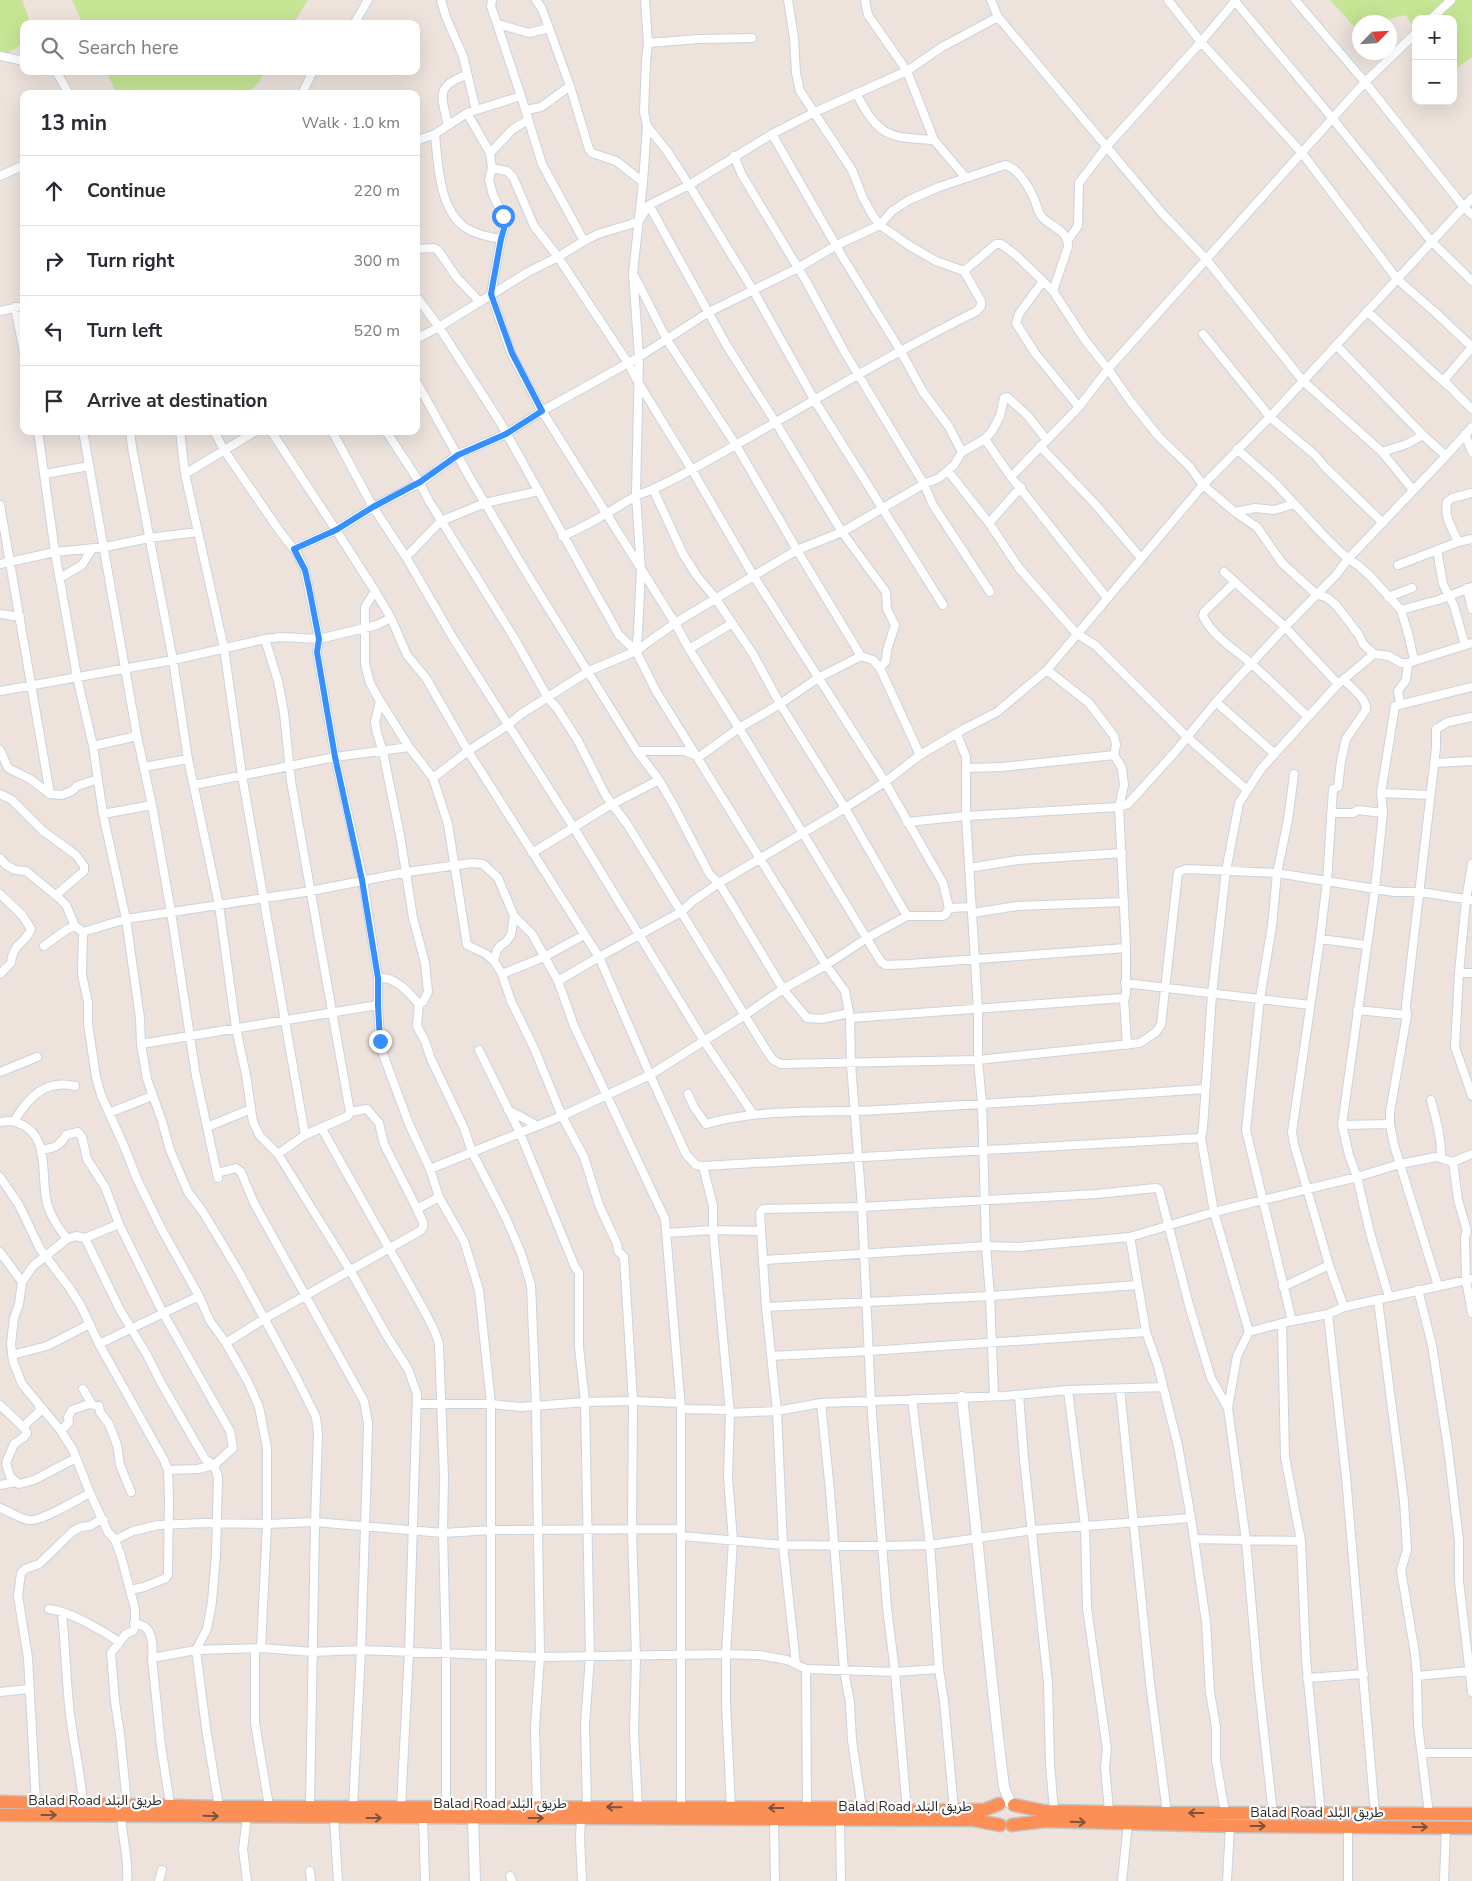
<!DOCTYPE html>
<html lang="en">
<head>
<meta charset="utf-8">
<style>
  :root { --surface:#fff; --page:#f7f7f7; --text:#2b2b33; --muted:#7c7c81; --line:#e1e1e2 }
  body { margin:0; font-family:"Nunito Sans","Noto Sans Arabic",sans-serif; background:var(--page); color:var(--text) }
  .controls { position:absolute; right:15px; top:15px; display:grid; overflow:hidden; border-radius:10px; box-shadow:0 5px 20px #0002 }
  .controls button { width:45px; height:45px; display:grid; place-items:center; padding:0; border:0; border-bottom:1px solid var(--line); background:var(--surface); color:var(--text); font:25px sans-serif }
  .compass { position:absolute; left:1352px; top:15px; width:45px; height:45px; border-radius:50%; background:var(--surface); box-shadow:0 5px 20px #0002; rotate:65deg }
  .stop { position:absolute; width:15px; height:15px; margin:-11px; border:4px solid #378fff; border-radius:50%; background:#fff }
  .stop.end { background:#378fff; border-color:#fff; box-shadow:0 1px 5px #0008 }
  .list { margin:0; padding:0; list-style:none }
  h2 { display:flex; justify-content:space-between; align-items:center; height:65px; margin:0; padding:0 20px; font-size:21px }
  h2 small { font-size:16px; font-weight:400; color:var(--muted) }
  .list li { display:grid; grid-template-columns:32px 1fr auto; gap:15px; align-items:center; box-sizing:border-box; height:70px; padding:0 20px; border-top:1px solid var(--line) }
  .list b { display:block; font-size:19px; white-space:nowrap }
  .list em { font-size:16px; font-style:normal; color:var(--muted) }
  .icon { flex:none; width:28px; height:28px; fill:none; stroke:currentColor; stroke-width:2; stroke-linecap:round; stroke-linejoin:round }
  .map { position:relative; flex:none; width:1472px; height:1881px; overflow:hidden }
  .search { position:absolute; background:var(--surface); box-shadow:0 5px 20px #0002; left:20px; top:20px; width:400px; height:55px; display:flex; align-items:center; gap:12px; box-sizing:border-box; padding:0 18px; border-radius:10px; color:var(--muted); font-size:19px }
  .panel { position:absolute; background:var(--surface); box-shadow:0 5px 20px #0002; left:20px; top:90px; width:400px; height:345px; border-radius:10px }
  .map>svg:first-child { display:block }
  .green { fill:#c6e696 }
  .lines { fill:none; stroke-linecap:round; stroke-linejoin:round }
  .minor-casing { stroke:#cad3dd; stroke-width:10 }
  .tertiary-casing { stroke:#cad3dd; stroke-width:12 }
  .trunk-casing { stroke:#c4c4c4; stroke-width:15 }
  .minor { stroke:#fff; stroke-width:8 }
  .tertiary { stroke:#fff; stroke-width:10 }
  .trunk { stroke:#fb8f56; stroke-width:12 }
  .oneway { stroke:#7e533c }
  .route { stroke:#378fff; stroke-width:6 }
  .labels { text-anchor:middle; stroke-width:4.5; stroke-linejoin:round; paint-order:stroke }
  .street-label { font-size:14px; fill:#2b2b2b; stroke:#fff }
</style>
</head>
<body>
<div class="map">
<svg width="1472" height="1881" viewBox="0 0 1472 1881">
  <rect width="100%" height="100%" fill="#ede2dc"/>
  <path class="green" d="M0,0H22L31,24H24V43L0,58Z
    M72,0H308L293,24H83Z
    M1330,0H1472V57L1453,71V19H1416V32L1406,15L1388,19L1387,22H1360L1359,32Z
    M106,71H265L259,82L247,94H117Z"/>
  <g class="lines">
    <defs>
      <path id="minor" d="M441,0L446,17L463,56L476,110
        M492,0L491,6L521,96L467,113L435,134C438,165 439,219 474,232C482,236 492,237 501,239
        M536,0L542,9L570,86
        M865,0L868,15L907,71L934,140L966,178
        M991,0L998,17
        M1168,0L1201,42L1302,153L1397,279L1436,313L1472,347
        M1234,0L1333,119L1431,241L1472,281
        M1295,0L1365,82L1463,206L1472,215
        M1431,19L1451,0
        M354,24L368,0
        M498,24L529,33L549,28
        M648,43L699,39L752,38
        M0,56L24,61
        M56,71L69,94
        M856,93C879,137 887,137 934,140
        M302,94L313,71
        M521,96L542,164L584,241
        M526,110L541,107L570,86L589,149L592,153L616,161L643,182
        M467,113L490,153
        M528,120L513,129L490,153L492,168L489,180L493,195L503,215L505,225L501,239L491,294L511,353L542,411L675,623L689,649L739,728L881,962L886,965L910,964L1126,948
        M448,125C442,97 434,86 467,75
        M647,126L667,151L689,185L753,290L815,401L943,605
        M772,134L842,256L900,350L923,392L949,427L962,452
        M416,141L435,134
        M734,156L742,175L806,281L844,351L924,484L933,505L990,592
        M0,176L24,165
        M649,205L727,346L776,423L842,532L886,592L887,609L895,625L887,650L886,661L880,668
        M1068,240L1078,226L1079,183L1107,146L1201,42L1236,0
        M416,249L434,248L438,250L457,278L480,302
        M964,271L996,244H1001L1017,256L1053,291L1085,340L1108,369L1131,402L1159,437L1190,467L1203,485L1235,512L1257,527L1282,563L1316,594L1328,598L1336,605L1359,635L1363,644L1374,654L1389,656L1401,663H1408
        M635,277L667,340L736,445L797,550L861,656L873,660L880,668L920,755
        M1043,281L1019,314L1016,323L1035,353L1079,407
        M416,296L439,327L500,422L619,635L636,651L656,691L826,965L845,991L850,1018L851,1064L862,1207L871,1401L887,1608L895,1672L907,1811
        M15,307L24,353
        M0,311L24,306
        M1367,311L1447,385
        M1203,334L1270,417L1315,455L1326,468L1383,523
        M416,339L439,327L528,272L558,257L584,241L598,234L638,222L649,205L689,185L772,134L815,112L907,71L942,47L998,17L1162,213L1206,259L1303,381L1382,452L1413,490
        M1336,345L1423,435
        M1472,347L1445,379C1446,385 1466,403 1472,409
        M416,381L470,478L526,572L637,751L659,780L674,806L710,875L719,883L783,989L807,1018L821,1019L849,1013
        M38,431L55,552L77,677L93,746L103,814L126,919L140,1018L141,1044L147,1079L162,1121L170,1150L188,1192L203,1212L239,1272L295,1375L316,1417L318,1434L315,1522L310,1806
        M83,431L137,736L152,805L171,912L196,1076L218,1178
        M130,431L132,447L173,660L188,759L219,905L236,1028L246,1075L253,1122L260,1136L278,1154L350,1270L387,1336L408,1369L417,1394L409,1652L401,1807
        M180,431L185,474L224,648L242,775L305,1135
        M214,431L224,450L281,533L297,553L305,570L319,639L317,652L335,757L363,880L378,978V1005L380,1041L383,1054L409,1124L430,1169L439,1197L464,1241L479,1290L491,1404V1807
        M271,431L336,530L375,591L391,618L407,655L426,678L468,751L599,957L650,1075L686,1154L696,1165L703,1166L713,1206V1230L730,1413L728,1477L733,1540L726,1654V1703L731,1808
        M332,431L373,507L406,557L453,638L574,828L704,1041L753,1114
        M386,431L420,483L429,501L513,636L548,698L557,708L578,741L606,796L627,824L763,1045L773,1060L781,1064L978,1060L1140,1043L1156,1032L1161,1025L1178,872L1186,869L1277,873L1394,892H1420L1472,900
        M1465,434L1472,452
        M985,439L1011,477L1107,598
        M1040,446L1096,505L1141,558
        M1237,449L1274,482L1330,542L1348,559L1358,565L1371,577L1401,610L1409,637L1414,660
        M1382,452L1407,444L1423,435L1446,456
        M948,471L989,523L1019,568L1076,633L1095,645L1187,737L1247,790
        M45,474L89,466
        M185,474L256,431
        M1011,477L1079,407L1108,369L1365,82L1416,33
        M653,489L683,554L697,576L716,599L753,654L780,704L845,808L907,916
        M0,505L50,794
        M1235,512L1255,508L1274,510L1294,504
        M989,523L1021,487
        M562,536C589,526 611,510 636,496C641,493 648,492 653,489C675,479 697,467 718,455C804,407 888,355 977,311L981,306V301L964,271L936,261L910,246L880,225L873,216L863,198L852,170L800,91L796,73L794,38L788,0
        M1458,542C1452,527 1444,518 1447,502L1452,498L1472,493
        M294,549L336,530L373,507L420,483L457,455L506,434L542,411L639,357L709,312L798,268L837,245L880,225L892,211L909,200L939,187L1005,165C1019,168 1030,189 1035,201C1037,206 1038,211 1041,216C1051,228 1068,229 1068,247L1053,291
        M1437,550L1443,584L1454,606L1465,645
        M406,557L441,521L485,503L539,491
        M0,564L55,552L105,547L149,538L198,532
        M1398,565L1458,542L1472,539
        M1224,572L1285,627L1338,684L1374,654
        M60,578L82,565L92,549
        M1235,582L1204,612L1203,616C1213,637 1236,650 1253,665C1272,682 1289,699 1308,717
        M1467,588L1472,609
        M375,591L365,607V664L370,683L380,701L409,747L433,778L448,824L467,945L486,954L494,961L502,974L511,1001L534,1048L562,1116L584,1157L599,1205L617,1244L618,1251L624,1257L633,1401L632,1530L636,1657L634,1732L638,1807
        M1388,597L1412,588
        M1401,610L1438,600L1472,587
        M0,614L20,617
        M265,639L278,681L284,713L291,781L350,1112
        M689,649L731,624
        M636,651L638,632L641,570L636,495L639,357L633,273L643,182L647,126L644,112L646,61L648,43L645,0
        M1047,670L1089,703L1114,736L1116,745L1114,755L1122,768L1124,785L1119,807L1126,948V993L1125,998H1124L1127,1045
        M0,691L173,660L265,639L282,637L319,639L377,625L391,618
        M380,701L375,722L377,733L383,752L400,835L413,918L425,963L428,992L423,1002L419,1004
        M1216,702L1275,754
        M1400,704L1398,691L1406,680L1408,663L1472,643
        M957,734L966,757V816L978,1009V1060L982,1103L986,1246L990,1296L994,1395
        M93,746L137,736
        M0,750L8,768L30,779L50,794L62,795L72,791L77,786L98,779
        M637,751H685L699,757L739,728L780,704L818,678L861,656
        M1435,763L1472,761
        M144,767L188,759
        M966,768L1002,767L1114,755
        M433,778L468,751L508,725L521,714L589,671L636,651L675,623L797,550L842,532L924,484L939,478L954,465L962,452L985,439L992,431L1000,416L1004,398L1007,397L1028,416L1046,439
        M194,785L335,757L409,747
        M1381,793L1430,795
        M0,794L12,800L43,831L76,855L84,866V871L56,895
        M1331,813H1353L1358,810L1383,813
        M103,814L152,805
        M907,822L966,816L1119,807L1128,804L1175,752L1216,702L1285,627L1336,575L1348,559L1446,456L1472,427
        M532,853L605,808L659,780
        M0,858L6,865L15,870L26,871L60,899L66,905L75,926L83,932L82,975L88,1002V1024L96,1077L101,1095L124,1146L137,1179L161,1228L199,1296L210,1321L226,1343L248,1382L259,1407L267,1448V1524L261,1648
        M1472,864L1466,900L1459,973L1455,1047L1472,1096
        M969,868L1018,860L1122,853
        M0,894L22,915L31,929C25,945 14,940 11,963L0,974
        M949,908L971,907
        M973,913L1017,906L1124,902
        M83,932L126,919L311,891L407,872L472,863L483,864L498,878L514,916L532,934L558,981L574,1026L665,1219L681,1409V1808
        M1320,939L1366,945
        M44,946L66,930L75,926
        M494,961L497,950L500,946L506,942L511,935L514,916
        M1459,973H1472
        M502,974L544,957L584,935
        M378,978C395,976 409,993 419,1004L417,1026L425,1041L431,1059L464,1128L472,1152L506,1218L521,1253L531,1285L536,1405L540,1657L535,1727L537,1806
        M558,981L599,957L681,912L693,901L719,883L845,808L885,782L920,755L964,729L997,712L1047,670L1203,485L1270,417L1472,198
        M1125,983L1310,1005
        M1357,1010L1407,1015
        M850,1018L1124,998
        M141,1044L378,1005
        M479,1050L520,1133L575,1267L579,1273V1347L585,1402L590,1657L585,1725L587,1806
        M0,1072L37,1057
        M688,1094L694,1107L706,1124C762,1108 821,1113 879,1110C988,1104 1096,1097 1205,1089
        M1431,1100C1436,1119 1442,1139 1441,1158
        M508,1110L536,1125
        M109,1113L152,1096
        M14,1121C29,1097 45,1079 75,1086
        M0,1122C5,1122 11,1120 15,1122C50,1132 41,1170 46,1198C48,1213 58,1227 67,1239
        M1342,1125L1390,1124
        M207,1127L251,1109
        M322,1129L425,1312L435,1332L439,1344L444,1478L443,1533L446,1655V1806
        M41,1149C52,1150 61,1145 66,1135L78,1132L82,1137L87,1159L105,1187L119,1224L163,1313L230,1431L233,1448L214,1465L198,1469L168,1470
        M278,1154L305,1135L348,1116L350,1112L367,1109L379,1123L384,1144L417,1209
        M1453,1162L1458,1200L1467,1231L1465,1237L1466,1280L1472,1313
        M703,1166L1201,1138
        M430,1169L562,1116L650,1075L745,1015L783,989L826,965L867,938L907,916H943L946,914L949,908L943,883L885,782L753,575L692,470L638,382L628,363L558,257L534,226L513,177L507,171L492,168
        M217,1173L236,1168L241,1172L254,1203L364,1401L368,1423L367,1466L361,1650L353,1807
        M0,1177L19,1205L40,1249L69,1287L81,1306L99,1344L164,1460L168,1470L169,1497L168,1574L166,1578L144,1587L130,1590
        M119,1224L85,1238L76,1236L67,1239L33,1266L22,1282L19,1304L14,1318L11,1344L13,1361L22,1384L61,1431L73,1450L90,1493L108,1532L115,1540L121,1556L135,1609V1627L133,1631L126,1634L111,1653L115,1702L120,1734L127,1804
        M666,1233L713,1230L761,1231
        M1130,1237L1146,1332L1158,1366L1178,1446L1191,1518L1206,1622L1210,1692L1216,1727V1760L1225,1813
        M85,1238L120,1310L147,1355L160,1381L205,1459L214,1465L218,1477L216,1554L212,1602L207,1629L196,1650L261,1648L313,1652L361,1650L540,1657L726,1654L759,1655L787,1660L806,1669L895,1672L939,1669
        M0,1252L22,1282
        M764,1260L986,1246L1019,1247L1130,1237L1214,1212L1357,1177L1400,1164L1436,1157L1453,1162L1472,1154
        M1438,1286L1394,1145L1390,1124V1112L1407,1015L1406,1006L1436,748V729L1448,722L1472,717
        M1283,1287L1329,1265
        M1418,1290L1432,1345L1448,1448L1459,1541V1581L1472,1692
        M1389,1297L1370,1233L1357,1177L1349,1155L1342,1125L1375,889L1383,813L1381,793L1395,706L1472,687
        M1378,1300L1404,1501L1407,1550L1401,1570L1415,1654L1417,1676L1418,1725L1429,1814
        M766,1307L990,1296L1138,1285
        M1344,1307L1329,1265L1294,1144L1292,1132L1320,939L1327,881L1333,789L1338,787L1341,761L1346,739L1366,710C1367,699 1352,688 1344,680
        M1328,1314L1346,1477L1375,1814
        M1292,1321L1246,1130L1260,998L1272,926L1277,873L1288,820L1294,774
        M1282,1323L1285,1457L1301,1541L1306,1659L1321,1814
        M1249,1332L1214,1212L1201,1138L1203,1128L1212,994L1226,871L1239,803L1261,769L1338,684
        M226,1343L264,1319L420,1231L423,1227V1222L417,1209L439,1197
        M99,1344L199,1296
        M12,1355L47,1346L90,1324
        M771,1356L869,1351L1146,1332
        M83,1389L92,1404
        M1120,1389L1150,1683L1167,1813
        M1068,1390L1085,1526L1087,1608L1107,1749L1105,1767L1109,1811
        M1019,1395L1024,1459L1048,1683L1050,1764L1054,1811
        M912,1399L930,1545L939,1669L944,1701L954,1810
        M821,1403L830,1491L844,1670L850,1703L852,1740L862,1808
        M417,1404H491L521,1407L585,1402L633,1401L680,1403
        M0,1405L24,1428
        M681,1409L729,1410
        M730,1413L777,1411L821,1403L1005,1396L1068,1390L1163,1387
        M61,1431L69,1422L68,1417L72,1410L89,1404L99,1406L100,1412L109,1424L117,1445L120,1465L131,1492
        M16,1482L10,1476L6,1463L14,1444L24,1437L27,1433L24,1428L27,1423L40,1411L39,1406
        M0,1485L16,1482L19,1484L34,1480L76,1458
        M0,1508C9,1511 20,1519 29,1520C41,1522 78,1499 90,1493
        M681,1536L783,1545L882,1546L930,1545L1033,1530L1191,1518
        M1194,1539L1301,1541
        M115,1540L133,1531L158,1525L203,1523L267,1524L315,1522L443,1533L492,1530L681,1529
        M49,1609C69,1611 102,1630 119,1642
        M62,1613C65,1643 66,1674 69,1705C72,1739 81,1771 83,1805
        M134,1623C137,1624 143,1625 145,1627C153,1633 153,1649 152,1658L161,1746L170,1804
        M255,1649V1723L269,1806
        M152,1658L196,1650L206,1728L219,1807
        M796,1664L783,1545L777,1411L766,1307L760,1213L763,1209L862,1207L1097,1194L1156,1188L1159,1189L1189,1305L1211,1378L1228,1408
        M806,1669L807,1808
        M1417,1676L1469,1671
        M1307,1678L1364,1674
        M0,1692L29,1689
        M1422,1753H1472
        M36,1803L28,1658L18,1596L21,1573L25,1569L39,1564L72,1532L81,1527L90,1526L101,1519L104,1520
        M1273,1814L1258,1679L1246,1540L1228,1408L1237,1356L1249,1332L1282,1323L1328,1314L1344,1307L1472,1279
        M121,1815C122,1837 129,1859 127,1881
        M247,1817L243,1849L247,1881
        M334,1818L338,1881
        M423,1818L425,1881
        M581,1818L580,1838L582,1881
        M774,1821L775,1881
        M840,1821L841,1881
        M310,1871L311,1881
        M510,1876L512,1881
        M159,1881L162,1870
        M1122,1881L1128,1823
        M1227,1881L1230,1826
        M1348,1881V1827
        M1444,1881L1446,1827"/>
      <path id="tertiary" d="M962,1397C977,1527 988,1658 1004,1787L1010,1803
        M473,1818L475,1881"/>
      <path id="trunk" d="M0,1802L219,1807L862,1808L907,1811L972,1810H984L999,1804
        M1014,1805L1043,1811L1167,1813L1472,1814
        M0,1815L973,1820L1000,1825
        M1012,1825L1045,1821L1230,1826L1472,1828"/>
    </defs>
    <use href="#minor" class="minor-casing"/>
    <use href="#tertiary" class="tertiary-casing"/>
    <use href="#trunk" class="trunk-casing"/>
    <use href="#minor" class="minor"/>
    <use href="#tertiary" class="tertiary"/>
    <use href="#trunk" class="trunk"/>
  </g>
  <defs><path id="oneway-shaft" d="M-6 0H5M1.5-3L5.5 0L1.5 3" fill="none" stroke-width="1.6" stroke-linecap="round" stroke-linejoin="round" transform="scale(1.25)"/></defs>
  <g class="oneway">
    <use href="#oneway-shaft" transform="translate(614 1807) rotate(-179)"/>
    <use href="#oneway-shaft" transform="translate(776 1808) rotate(-180)"/>
    <use href="#oneway-shaft" transform="translate(1196 1813) rotate(-180)"/>
    <use href="#oneway-shaft" transform="translate(49 1815)"/>
    <use href="#oneway-shaft" transform="translate(211 1816) rotate(2)"/>
    <use href="#oneway-shaft" transform="translate(374 1818)"/>
    <use href="#oneway-shaft" transform="translate(536 1818)"/>
    <use href="#oneway-shaft" transform="translate(1078 1822) rotate(2)"/>
    <use href="#oneway-shaft" transform="translate(1258 1826)"/>
    <use href="#oneway-shaft" transform="translate(1420 1827)"/>
  </g>
  <g class="lines">
    <path class="route" d="M380,1041L378,1005V978L362,880L335,757L317,652L319,639L309,588L305,570L294,549L336,530L373,507L420,482L458,455L506,434L542,411L512,353L491,294L501,239L505,225L503,216"/>
  </g>
  <g class="labels">
    <g class="street-label">
      <text x="95" y="1805">Balad Road طريق البلد</text>
      <text x="500" y="1808">Balad Road طريق البلد</text>
      <text x="905" y="1811">Balad Road طريق البلد</text>
      <text x="1317" y="1817">Balad Road طريق البلد</text>
    </g>
  </g>
</svg>
<div class="controls">
<button>+</button>
<button>−</button>
</div>
<svg class="compass" viewBox="-18 -18 36 36"><path d="M0-13l5 13h-10z" fill="#e53935"/><path d="M0 13l5-13h-10z" fill="#7c7c81"/></svg>
<div class="stop" style="left:503px;top:216px"></div>
<div class="stop end" style="left:380px;top:1041px"></div>
<div class="search"><svg class="icon" aria-label="search" viewBox="0 0 24 24"><circle cx="10" cy="10" r="6"/><path d="M15 15l6 6"/></svg>Search here</div>
<section class="panel">
<h2>13 min<small>Walk · 1.0 km</small></h2>
<ul class="list">
<li><svg class="icon" aria-label="ahead" viewBox="0 0 24 24"><path d="M12 20V5M6 11l6-6 6 6"/></svg><div><b>Continue</b></div><em>220 m</em></li>
<li><svg class="icon" aria-label="right" viewBox="0 0 24 24"><path d="M7 20v-9h11M14 6l5 5-5 5"/></svg><div><b>Turn right</b></div><em>300 m</em></li>
<li><svg class="icon" aria-label="left" viewBox="0 0 24 24"><path d="M17 20v-9H6M10 6l-5 5 5 5"/></svg><div><b>Turn left</b></div><em>520 m</em></li>
<li><svg class="icon" aria-label="arrive" viewBox="0 0 24 24"><path d="M6 21V4h12l-3 4 3 4H6"/></svg><div><b>Arrive at destination</b></div></li>
</ul>
</section>
</div>
</body>
</html>
